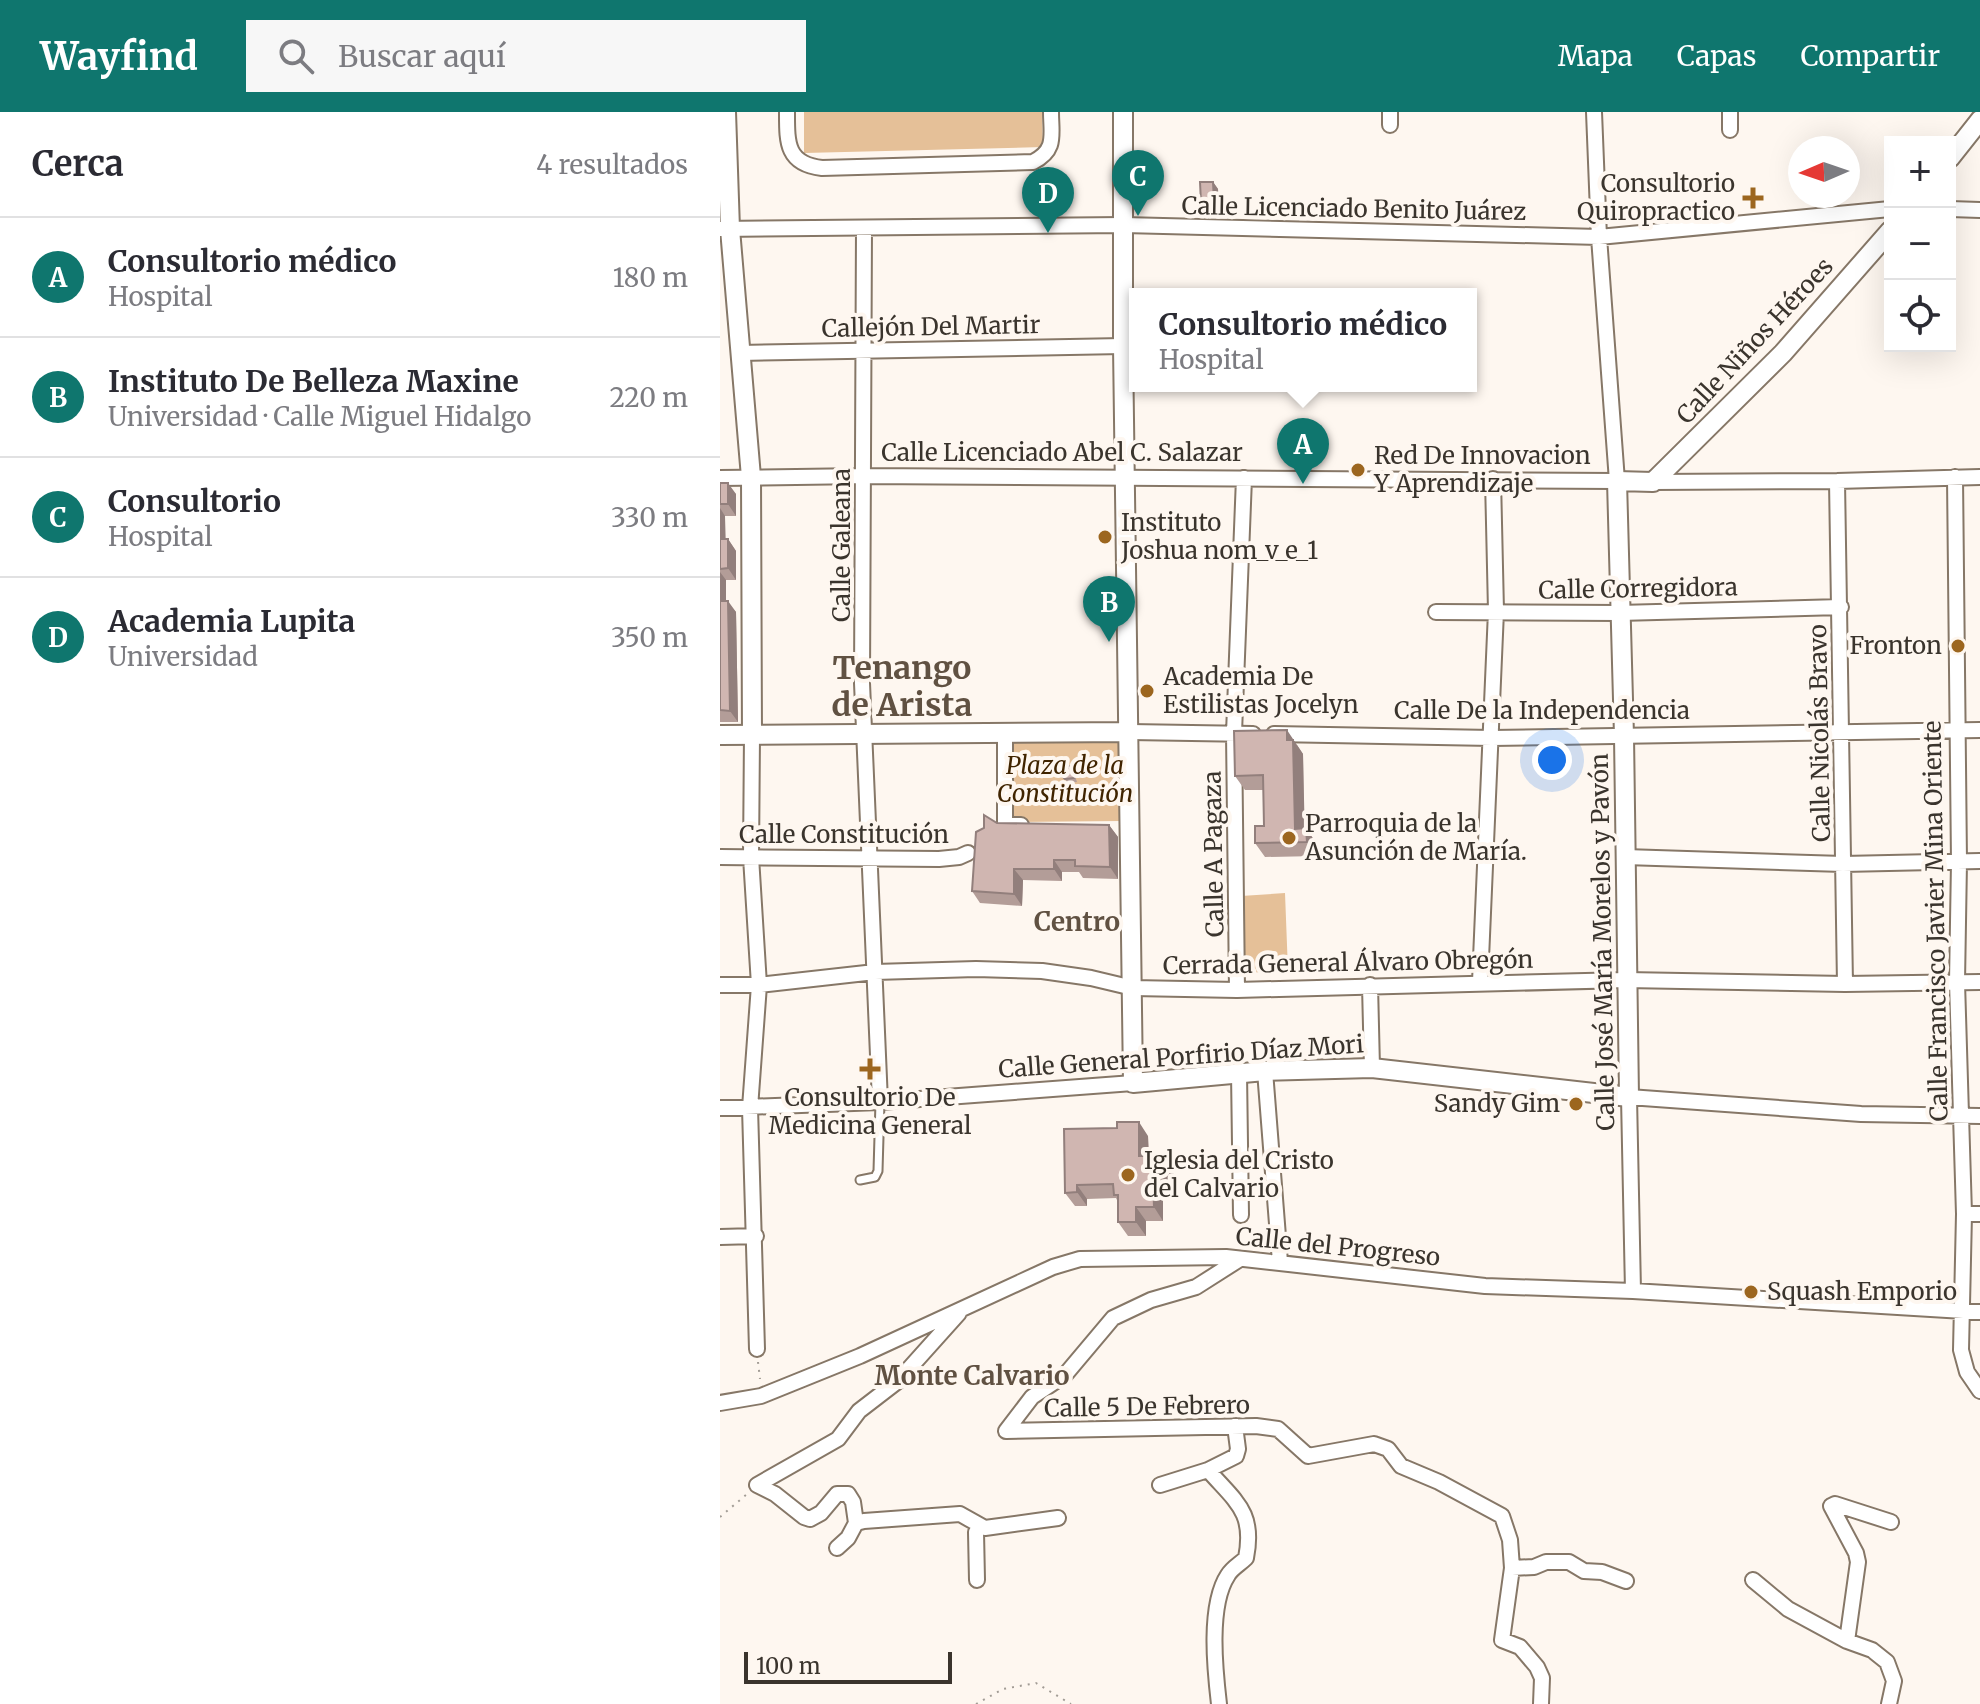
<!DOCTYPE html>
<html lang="es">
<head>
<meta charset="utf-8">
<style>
  :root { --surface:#fff; --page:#f7f7f7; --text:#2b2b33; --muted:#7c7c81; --line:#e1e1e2; --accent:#0f766e }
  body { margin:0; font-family:Merriweather,serif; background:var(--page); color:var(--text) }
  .controls { position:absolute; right:24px; top:24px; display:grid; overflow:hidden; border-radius:0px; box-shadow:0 8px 32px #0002 }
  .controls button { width:72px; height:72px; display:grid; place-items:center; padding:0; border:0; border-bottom:2px solid var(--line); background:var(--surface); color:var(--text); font:40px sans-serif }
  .compass { position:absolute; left:1068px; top:24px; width:72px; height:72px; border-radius:50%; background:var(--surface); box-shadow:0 8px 32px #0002; rotate:268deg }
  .scale { position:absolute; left:24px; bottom:20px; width:208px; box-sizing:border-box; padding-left:8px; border:4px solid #3a342d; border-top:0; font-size:22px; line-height:28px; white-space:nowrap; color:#3a342d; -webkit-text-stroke:6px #fef7f0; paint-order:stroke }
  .you { position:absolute; left:832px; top:648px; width:28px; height:28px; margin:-20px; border:6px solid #fff; border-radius:50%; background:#1a73e8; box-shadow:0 0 0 12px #1a73e833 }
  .badge { display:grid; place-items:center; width:52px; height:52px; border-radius:50%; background:var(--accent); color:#fff; font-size:26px; font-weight:700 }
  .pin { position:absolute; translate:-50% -66px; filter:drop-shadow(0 2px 4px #0008) }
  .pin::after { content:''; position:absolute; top:42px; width:28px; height:24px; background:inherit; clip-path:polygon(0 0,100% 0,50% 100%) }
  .popup { position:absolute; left:409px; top:176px; width:348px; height:104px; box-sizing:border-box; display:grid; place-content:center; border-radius:0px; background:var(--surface); filter:drop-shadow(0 2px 6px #0005); font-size:26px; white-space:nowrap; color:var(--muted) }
  .popup b { font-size:30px; color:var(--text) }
  .popup::after { content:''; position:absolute; left:50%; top:100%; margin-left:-16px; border:16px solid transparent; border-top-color:var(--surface) }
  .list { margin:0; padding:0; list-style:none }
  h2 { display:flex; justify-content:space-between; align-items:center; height:104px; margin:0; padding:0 32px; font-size:34px }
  h2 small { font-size:26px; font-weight:400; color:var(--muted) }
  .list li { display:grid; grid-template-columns:52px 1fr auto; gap:24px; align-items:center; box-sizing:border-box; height:120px; padding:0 32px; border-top:2px solid var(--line) }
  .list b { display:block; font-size:30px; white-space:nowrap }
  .list p { margin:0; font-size:26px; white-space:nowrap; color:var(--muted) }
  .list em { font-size:26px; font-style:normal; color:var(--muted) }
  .icon { flex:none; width:44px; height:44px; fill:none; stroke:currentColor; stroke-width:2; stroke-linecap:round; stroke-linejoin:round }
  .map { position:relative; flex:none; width:1260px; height:1592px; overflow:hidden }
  header { display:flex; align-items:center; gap:48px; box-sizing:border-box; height:112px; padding:0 40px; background:var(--accent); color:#fff }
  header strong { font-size:38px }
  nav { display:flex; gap:44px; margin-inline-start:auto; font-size:28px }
  .search { width:560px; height:72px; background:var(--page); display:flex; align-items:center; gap:20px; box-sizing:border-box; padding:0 28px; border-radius:0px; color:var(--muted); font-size:30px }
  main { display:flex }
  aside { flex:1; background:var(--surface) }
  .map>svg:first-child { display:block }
  .green { fill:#e5c098 }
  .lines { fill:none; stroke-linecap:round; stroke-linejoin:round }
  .service-casing { stroke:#867767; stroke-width:11 }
  .minor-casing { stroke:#867767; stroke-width:18 }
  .tertiary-casing { stroke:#867767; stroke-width:22 }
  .path { stroke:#a29c95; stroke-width:2; stroke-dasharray:2 6; stroke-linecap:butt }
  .service { stroke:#fff; stroke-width:7 }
  .minor { stroke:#fff; stroke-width:14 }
  .tertiary { stroke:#fff; stroke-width:18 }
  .wall { fill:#b39d98 }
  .shaded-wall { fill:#927f7c }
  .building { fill:#d0b6b1; stroke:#927f7c; stroke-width:2 }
  .poi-dot { fill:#9c661f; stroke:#fef7f0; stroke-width:3 }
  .labels { text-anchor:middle; stroke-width:8; stroke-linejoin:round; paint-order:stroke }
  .poi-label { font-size:24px; fill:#3a342d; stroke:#fef7f0; text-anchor:start }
  .street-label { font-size:24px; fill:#3a342d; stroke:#fef7f0 }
  .park-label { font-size:24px; font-style:italic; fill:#402400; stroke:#fef7f0 }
  .neighbourhood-label { font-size:26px; font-weight:bold; fill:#605142; stroke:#fef7f0 }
  .district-label { font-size:32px; font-weight:bold; fill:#605142; stroke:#fef7f0 }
</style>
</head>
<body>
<header>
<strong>Wayfind</strong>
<div class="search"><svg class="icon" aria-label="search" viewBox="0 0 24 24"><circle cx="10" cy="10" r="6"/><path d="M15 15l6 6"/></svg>Buscar aquí</div>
<nav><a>Mapa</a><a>Capas</a><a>Compartir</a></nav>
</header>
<main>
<aside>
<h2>Cerca<small>4 resultados</small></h2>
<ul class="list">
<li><span class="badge">A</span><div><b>Consultorio médico</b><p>Hospital</p></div><em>180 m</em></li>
<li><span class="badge">B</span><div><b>Instituto De Belleza Maxine</b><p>Universidad · Calle Miguel Hidalgo</p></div><em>220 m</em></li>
<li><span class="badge">C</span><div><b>Consultorio</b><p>Hospital</p></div><em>330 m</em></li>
<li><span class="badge">D</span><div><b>Academia Lupita</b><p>Universidad</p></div><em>350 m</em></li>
</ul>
</aside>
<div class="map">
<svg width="1260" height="1592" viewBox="0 0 1260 1592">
  <rect width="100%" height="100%" fill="#fef7f0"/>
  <path class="green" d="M84,0H322L323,35L84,41Z
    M288,626H402V709L288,710Z
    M565,781L568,859L520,861L521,784Z"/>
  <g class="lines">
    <defs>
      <path id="service" d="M140,1068L155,1065L158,1059L160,990"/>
      <path id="minor" d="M67,0C67,30 66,52 102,56L313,50C337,38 331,23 331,0
        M670,13V0
        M1010,18V0
        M1230,97L1260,98
        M144,116L142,571L160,990
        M0,117L404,113L879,125L1170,97
        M20,241L403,234
        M1235,365L1239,750L1237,870L1244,1102L1241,1238L1247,1260L1260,1279
        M0,366L144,364L897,369L879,125L874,0
        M1117,369L1125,872
        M933,370L1117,369L1260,365
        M716,500L899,501L1121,495
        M410,620L533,622
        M285,622V713H301
        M554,622L772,626L1260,618
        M32,623L31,745L39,873L30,996L37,1237
        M0,745L219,747L239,745L248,741
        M905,745L1123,752L1260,749
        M760,870L776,499L773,367
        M0,873H39L155,860L256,857L322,859L371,866L413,876L517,878L906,868L1125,872L1260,870
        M650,873L652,956
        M517,878L514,621L524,366
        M545,959L560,1150
        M519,961L521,1103
        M0,996L160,990L413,971
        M1244,1102H1260
        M0,1125L36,1124
        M520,1147L476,1175L431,1188L393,1206L345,1263L312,1285L286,1319L536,1314L558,1317L588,1344L654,1332L668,1337L681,1354L719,1370L782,1404L790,1428L792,1456L782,1528L800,1535L817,1555L822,1566L821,1592
        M913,1179L909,985L1141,1002L1260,1004
        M0,1291L41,1284L140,1244L333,1155L360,1147L506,1145L765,1174L913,1179L1260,1200
        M488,1358C516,1390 535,1400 526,1446C520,1452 512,1456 508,1463C488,1493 495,1558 499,1592
        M440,1373L488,1358L516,1344L518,1337L515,1314
        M136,1411L133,1390L128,1382H117L101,1401L90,1407L84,1405L55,1382L37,1373L118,1327L139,1299L178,1269L239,1201
        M117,1436L128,1426L136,1411L144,1409L240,1402L265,1416L338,1406
        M792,1456L814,1455L826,1450H849L864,1459L882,1460L906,1469
        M257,1468L256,1420L260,1415
        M1033,1468L1068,1497L1127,1529L1152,1538L1167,1550L1174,1569L1169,1592
        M1127,1529L1138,1450L1136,1441L1111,1394L1115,1392L1171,1410"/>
      <path id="tertiary" d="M6,0L10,117L31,365L32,623
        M403,0V234L413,971L545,959L652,956L909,985L904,624L897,369L933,370L1063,241L1170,119
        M1230,46L1260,8
        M0,623L410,620"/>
    </defs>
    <use href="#service" class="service-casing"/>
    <use href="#minor" class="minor-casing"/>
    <use href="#tertiary" class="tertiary-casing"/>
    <path class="path" d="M38,1250L40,1267
      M0,1405L27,1382
      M256,1592L283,1577L316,1571L351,1592"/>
    <use href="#service" class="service"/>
    <use href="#minor" class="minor"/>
    <use href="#tertiary" class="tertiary"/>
  </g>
  <path class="wall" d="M493,70L498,77L499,98H487L481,91Z
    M0,371L16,382V404H5V427H8L16,439V468H6V489L16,500L18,610H0Z
    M577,633L583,642L584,716H586L596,731L597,744L545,745L535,731L544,714L543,678H525L515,664Z
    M351,654L353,658L357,670L348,671L341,663Z
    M277,711L389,713L398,725V767L363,766L359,760H342V769L303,768L302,794L260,791L252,779Z
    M428,1024L429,1044H444L454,1058V1080H443V1109H426V1124H408L398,1110V1090L396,1086L367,1087V1094H355L345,1081Z"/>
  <path class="shaded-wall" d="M493,70L498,77L499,98L494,90Z
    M8,371L16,382V404L8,392Z
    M0,396L5,404L6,439L0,431Z
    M8,427L16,439V468L8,456Z
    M0,460L6,468V500L0,492Z
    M8,489L16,500L18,610L10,599Z
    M567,618L583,642L585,731L575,717Z
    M389,713L398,725V767L390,755Z
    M586,716L596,731L597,744L587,730Z
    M334,748L342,760V769L334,757Z
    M294,757L303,768L302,794L294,782Z
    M419,1010L428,1024L429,1058L419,1044Z
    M444,1044L454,1058V1080L444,1066Z
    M433,1066L443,1080V1109L434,1095Z
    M357,1073L367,1087V1094L357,1080Z
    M416,1095L426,1109V1124L416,1110Z"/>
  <path class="building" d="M480,70H493L494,90L481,91Z
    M0,371H8V392H0Z
    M0,427H8V456L0,457Z
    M0,489H8L10,599L0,598Z
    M567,618V628H573L575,717L586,716L587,730L535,731V714H544L543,663L515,664L514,619Z
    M341,654H351L354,666L345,667L341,663Z
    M264,703L277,711L389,713L390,755L355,754V748H334V757H294V782L252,779L256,720L264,716Z
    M397,1010H419V1044H444V1066H433L434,1095H416V1110H398V1083H394L393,1072L357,1073V1080L345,1081L344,1017L397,1016Z"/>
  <g class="poi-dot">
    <path d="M1029 74h8v8h8v8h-8v8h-8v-8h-8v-8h8z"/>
    <circle cx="638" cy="358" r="8"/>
    <circle cx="385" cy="425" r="8"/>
    <circle cx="1238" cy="534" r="8"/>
    <circle cx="427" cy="579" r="8"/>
    <circle cx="569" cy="726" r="8"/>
    <path d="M146 945h8v8h8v8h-8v8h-8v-8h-8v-8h8z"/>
    <circle cx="856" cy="992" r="8"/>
    <circle cx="408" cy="1063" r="8"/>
    <circle cx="1031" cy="1180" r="8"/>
  </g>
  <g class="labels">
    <g class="poi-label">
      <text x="1015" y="80" text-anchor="end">Consultorio<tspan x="1015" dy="28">Quiropractico</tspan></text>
      <text x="654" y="352">Red De Innovacion<tspan x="654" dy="28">Y Aprendizaje</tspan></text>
      <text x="401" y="419">Instituto<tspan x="401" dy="28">Joshua nom_v_e_1</tspan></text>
      <text x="1222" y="542" text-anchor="end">Fronton</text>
      <text x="443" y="573">Academia De<tspan x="443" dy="28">Estilistas Jocelyn</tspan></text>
      <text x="585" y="720">Parroquia de la<tspan x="585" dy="28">Asunción de María.</tspan></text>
      <text x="150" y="994" text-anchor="middle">Consultorio De<tspan x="150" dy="28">Medicina General</tspan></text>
      <text x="840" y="1000" text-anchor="end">Sandy Gim</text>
      <text x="424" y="1057">Iglesia del Cristo<tspan x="424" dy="28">del Calvario</tspan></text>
      <text x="1047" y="1188">Squash Emporio</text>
    </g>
    <g class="street-label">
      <text transform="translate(634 97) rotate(1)" y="8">Calle Licenciado Benito Juárez</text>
      <text transform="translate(211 215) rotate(-1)" y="8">Callejón Del Martir</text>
      <text transform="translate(1035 229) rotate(-47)" y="8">Calle Niños Héroes</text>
      <text x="342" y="349">Calle Licenciado Abel C. Salazar</text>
      <text transform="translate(122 433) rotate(-90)" y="8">Calle Galeana</text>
      <text transform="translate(918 477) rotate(-1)" y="8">Calle Corregidora</text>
      <text x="822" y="607">Calle De la Independencia</text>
      <text transform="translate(1100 621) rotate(-91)" y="8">Calle Nicolás Bravo</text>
      <text x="124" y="731">Calle Constitución</text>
      <text transform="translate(494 742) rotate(-91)" y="8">Calle A Pagaza</text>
      <text transform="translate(1216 809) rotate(-91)" y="8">Calle Francisco Javier Mina Oriente</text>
      <text transform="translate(883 830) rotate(-91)" y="8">Calle José María Morelos y Pavón</text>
      <text transform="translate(628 851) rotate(-1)" y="8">Cerrada General Álvaro Obregón</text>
      <text transform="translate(461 945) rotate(-4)" y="8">Calle General Porfirio Díaz Mori</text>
      <text transform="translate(618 1135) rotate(6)" y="8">Calle del Progreso</text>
      <text transform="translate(427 1295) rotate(-1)" y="8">Calle 5 De Febrero</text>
    </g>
    <g class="park-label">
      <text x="345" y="662">Plaza de la<tspan x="345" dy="28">Constitución</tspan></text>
    </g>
    <g class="neighbourhood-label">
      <text x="357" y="819">Centro</text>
      <text x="252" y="1273">Monte Calvario</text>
    </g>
    <g class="district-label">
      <text x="182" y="567">Tenango<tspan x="182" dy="37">de Arista</tspan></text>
    </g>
  </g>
</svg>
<div class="controls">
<button>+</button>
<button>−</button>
<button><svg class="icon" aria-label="locate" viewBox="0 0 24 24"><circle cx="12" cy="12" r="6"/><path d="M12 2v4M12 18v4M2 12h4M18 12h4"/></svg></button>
</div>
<svg class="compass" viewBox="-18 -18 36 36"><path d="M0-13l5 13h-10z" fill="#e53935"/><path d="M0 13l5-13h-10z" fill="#7c7c81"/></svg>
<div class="scale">100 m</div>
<div class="you"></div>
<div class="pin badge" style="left:583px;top:372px">A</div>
<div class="popup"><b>Consultorio médico</b>Hospital</div>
<div class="pin badge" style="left:389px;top:530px">B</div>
<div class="pin badge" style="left:418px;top:104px">C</div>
<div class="pin badge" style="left:328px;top:121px">D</div>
</div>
</main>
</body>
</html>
